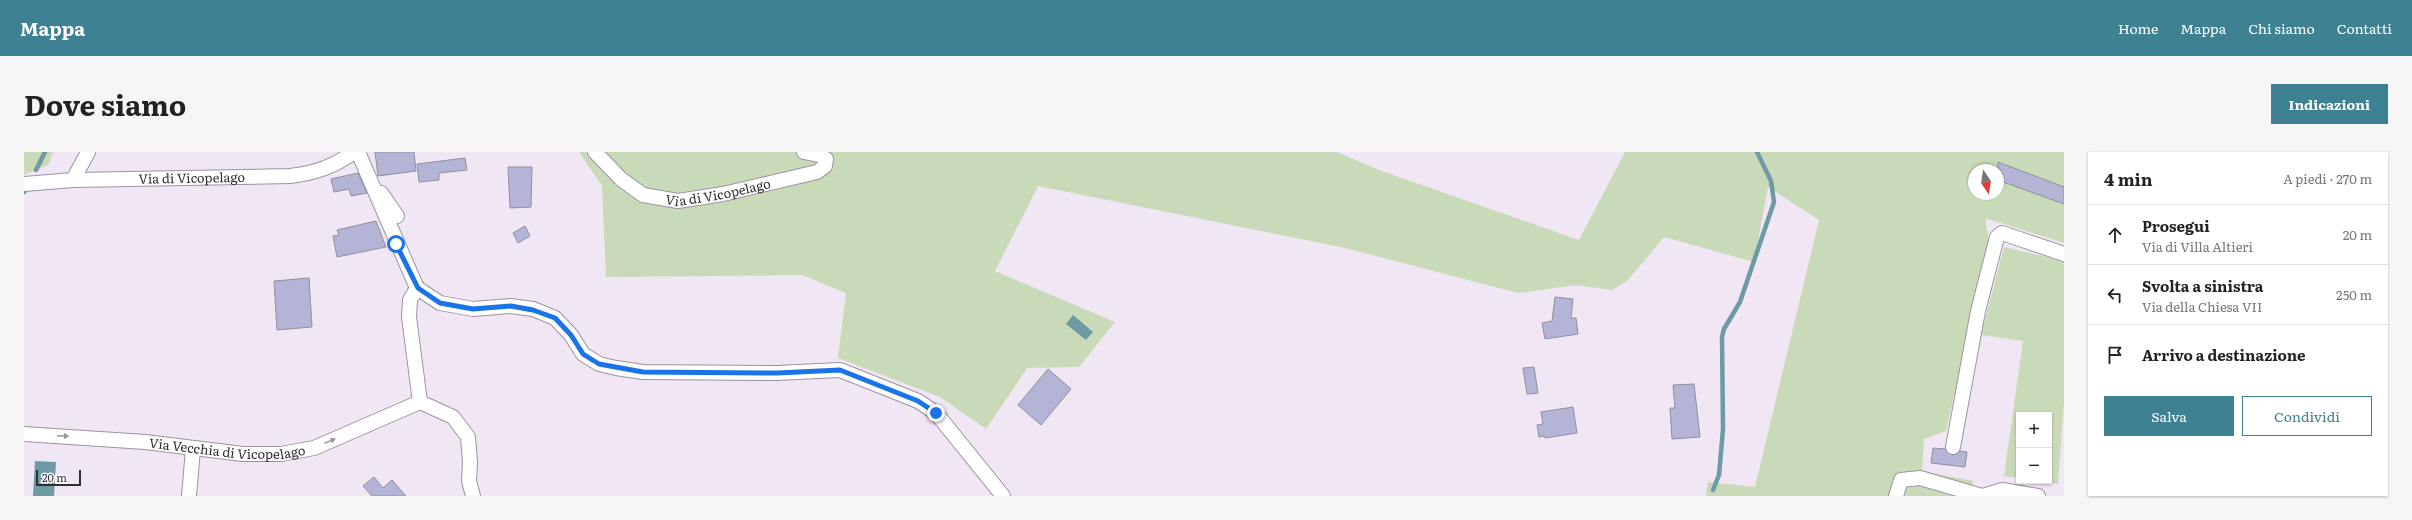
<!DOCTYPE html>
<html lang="it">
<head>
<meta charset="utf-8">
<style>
  :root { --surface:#fff; --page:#f6f6f6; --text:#222; --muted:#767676; --line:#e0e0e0; --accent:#3e8192 }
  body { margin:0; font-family:Literata,serif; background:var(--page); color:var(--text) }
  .controls { position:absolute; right:12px; bottom:12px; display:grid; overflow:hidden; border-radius:0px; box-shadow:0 1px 3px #0004 }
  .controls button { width:36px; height:36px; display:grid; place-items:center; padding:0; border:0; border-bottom:1px solid var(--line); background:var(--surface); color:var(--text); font:20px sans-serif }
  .compass { position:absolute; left:1944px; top:12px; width:36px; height:36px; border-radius:50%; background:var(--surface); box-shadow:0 1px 3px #0004; rotate:167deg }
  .scale { position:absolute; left:12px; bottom:10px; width:45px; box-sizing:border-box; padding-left:4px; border:2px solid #322f34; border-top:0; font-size:11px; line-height:14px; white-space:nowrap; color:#322f34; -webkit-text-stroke:3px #fff; paint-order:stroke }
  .stop { position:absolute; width:12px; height:12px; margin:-9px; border:3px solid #1a73e8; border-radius:50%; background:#fff }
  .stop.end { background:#1a73e8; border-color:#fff; box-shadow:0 1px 4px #0008 }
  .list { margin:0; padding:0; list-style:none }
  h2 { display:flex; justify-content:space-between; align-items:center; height:52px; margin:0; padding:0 16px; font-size:17px }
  h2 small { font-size:13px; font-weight:400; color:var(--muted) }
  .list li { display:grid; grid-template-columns:26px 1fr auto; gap:12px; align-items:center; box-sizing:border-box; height:60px; padding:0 16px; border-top:1px solid var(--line) }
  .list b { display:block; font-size:15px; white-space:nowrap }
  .list p { margin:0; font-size:13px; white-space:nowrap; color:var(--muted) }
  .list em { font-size:13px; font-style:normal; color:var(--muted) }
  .actions { display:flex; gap:8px; padding:12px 16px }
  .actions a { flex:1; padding:9px 0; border:1px solid var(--accent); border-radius:0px; text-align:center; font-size:14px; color:var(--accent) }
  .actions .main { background:var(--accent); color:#fff }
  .icon { flex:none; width:22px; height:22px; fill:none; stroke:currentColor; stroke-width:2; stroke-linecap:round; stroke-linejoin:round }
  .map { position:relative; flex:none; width:2040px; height:344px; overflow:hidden; border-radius:0px }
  header { display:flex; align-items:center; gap:24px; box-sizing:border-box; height:56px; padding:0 20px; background:var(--accent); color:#fff }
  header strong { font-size:19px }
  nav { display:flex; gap:22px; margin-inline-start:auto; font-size:14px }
  .intro { display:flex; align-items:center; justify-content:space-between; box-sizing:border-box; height:96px; padding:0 24px }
  h1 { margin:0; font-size:28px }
  .button { padding:10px 18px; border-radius:0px; background:var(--accent); color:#fff; font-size:14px; font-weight:700 }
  main { display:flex; gap:24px; padding:0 24px }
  aside { flex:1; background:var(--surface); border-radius:0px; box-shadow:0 1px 3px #0004 }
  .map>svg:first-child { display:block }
  .green { fill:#c9dab9; fill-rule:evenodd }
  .water { fill:#6d9aa4 }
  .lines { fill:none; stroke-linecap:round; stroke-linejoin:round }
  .stream { stroke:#6d9aa4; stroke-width:4.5 }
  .building { fill:#b4b4d7; stroke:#8f8f9d }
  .minor-casing { stroke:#9c939f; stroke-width:16 }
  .minor { stroke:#fff; stroke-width:14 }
  .oneway { fill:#98979a }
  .route { stroke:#1a73e8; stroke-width:5 }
  .labels { text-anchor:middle; stroke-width:4; stroke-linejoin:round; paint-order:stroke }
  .street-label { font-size:13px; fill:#322f34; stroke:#fff }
</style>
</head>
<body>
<header>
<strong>Mappa</strong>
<nav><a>Home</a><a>Mappa</a><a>Chi siamo</a><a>Contatti</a></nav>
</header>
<div class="intro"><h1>Dove siamo</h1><a class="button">Indicazioni</a></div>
<main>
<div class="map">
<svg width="2040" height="344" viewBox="0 0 2040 344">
  <rect width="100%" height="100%" fill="#f0e6f4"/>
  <path class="green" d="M0,0H29L24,13L0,23Z
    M555,0H1313L1355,18L1555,88L1601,0H2040V91L1961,66L1965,89L1922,279L1900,287L1898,319L1949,329L1947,344H1682L1684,330L1731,335L1795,68L1744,35L1730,110L1640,85L1604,128L1588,138L1552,133L1494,141L1321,96L1014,34L971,119L1091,170L1055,215L1003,216L962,277L916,245L814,206L822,141L778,123L582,125L578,34ZM1950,18H1974V42H1950Z
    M1980,95L2040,109V251L2034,332L2013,329H2025V263H1995V326L1980,324L1999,189L1957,183Z"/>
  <path class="water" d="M1049,163L1069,180L1062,188L1042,172Z
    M11,309L32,310L30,344H9Z"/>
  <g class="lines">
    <path class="stream" d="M12,18L21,0
      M0,40L1,39
      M1689,338L1695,323L1699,277L1698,185L1700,177L1716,150L1750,50L1747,29L1733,0"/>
  </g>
  <path class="building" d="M351,0H390L392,19L354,24Z
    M441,6L443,18L415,21V28L395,30L393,12Z
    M1974,10L2040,35V52L1974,28Z
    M484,15H508L507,55L486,56Z
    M334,21L343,41L327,44L325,37L310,40L307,27Z
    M352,69L362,95L313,105L309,84L315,83L313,78Z
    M501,74L506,84L494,91L489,81Z
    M285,126L288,175L253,178L250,129Z
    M1531,145L1549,147L1547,166H1552L1554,182L1521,187L1518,171L1528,169Z
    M1510,215L1514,241L1503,242L1499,216Z
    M1024,217L1047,237L1017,273L994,253Z
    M1670,232L1676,285L1648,287L1646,256H1651L1649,233Z
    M1549,255L1553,281L1521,286V284L1515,285L1513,273L1519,272L1517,260Z
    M1909,296L1921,297L1928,303L1936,299L1943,300L1941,315L1907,311Z
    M350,325L359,336L368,328L382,344H348L339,334Z"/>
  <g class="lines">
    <defs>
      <g id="minor">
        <path d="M334,0L393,136L386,148L385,165L396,250L429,265L444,285L446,310L445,329L449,344"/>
        <path id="s1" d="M571,0L597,27L619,43L654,49L699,42L793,20L801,14L802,7L795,3L780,0"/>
        <path d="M49,28L64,0"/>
        <path id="s2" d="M0,32L49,28L266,24C291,21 309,15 330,0"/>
        <path d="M357,41L373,64"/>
        <path d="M393,136L416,151L449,157L487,154L509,157L531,166L547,183L559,202L575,212L592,216L619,220L753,221L816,218L894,249L912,261L979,344"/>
        <path id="s3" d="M0,282L121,290L219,302H257L290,296L396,250"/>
        <path d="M1929,295L1954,159L1973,85L1978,81L2040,102"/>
        <path d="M165,344L169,297"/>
        <path d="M1872,344L1877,328L1896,326L1958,344"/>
        <path d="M1959,344L1978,338L2014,344"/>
      </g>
    </defs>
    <use href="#minor" class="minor-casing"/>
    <use href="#minor" class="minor"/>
  </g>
  <defs><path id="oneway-solid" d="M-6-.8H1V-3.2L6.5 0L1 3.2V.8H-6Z"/></defs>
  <g class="oneway">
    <use href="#oneway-solid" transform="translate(39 284) rotate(3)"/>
    <use href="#oneway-solid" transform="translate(306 289) rotate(-22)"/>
  </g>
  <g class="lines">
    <path class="route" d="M372,92L394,136L416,151L449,157L487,154L509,158L531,166L547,183L559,202L575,212L619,220L753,221L816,218L894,249L912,261"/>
  </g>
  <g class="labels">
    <g class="street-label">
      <text dy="5" stroke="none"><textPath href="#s2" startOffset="168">Via di Vicopelago</textPath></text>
      <text dy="5" stroke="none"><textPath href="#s1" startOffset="141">Via di Vicopelago</textPath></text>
      <text dy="5" stroke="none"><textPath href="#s3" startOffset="204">Via Vecchia di Vicopelago</textPath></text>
    </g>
  </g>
</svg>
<div class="controls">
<button>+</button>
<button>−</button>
</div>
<svg class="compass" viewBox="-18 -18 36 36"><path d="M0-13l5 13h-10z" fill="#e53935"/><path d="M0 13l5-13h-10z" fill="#767676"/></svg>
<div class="scale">20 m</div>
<div class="stop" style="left:372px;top:92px"></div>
<div class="stop end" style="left:912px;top:261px"></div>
</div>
<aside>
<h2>4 min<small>A piedi · 270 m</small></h2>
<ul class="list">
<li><svg class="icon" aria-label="ahead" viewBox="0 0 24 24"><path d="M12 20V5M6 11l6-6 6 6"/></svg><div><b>Prosegui</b><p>Via di Villa Altieri</p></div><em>20 m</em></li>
<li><svg class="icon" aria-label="left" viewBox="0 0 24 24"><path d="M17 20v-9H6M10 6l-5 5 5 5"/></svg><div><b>Svolta a sinistra</b><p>Via della Chiesa VII</p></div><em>250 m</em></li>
<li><svg class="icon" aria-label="arrive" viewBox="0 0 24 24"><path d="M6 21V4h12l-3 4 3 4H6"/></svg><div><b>Arrivo a destinazione</b></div></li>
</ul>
<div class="actions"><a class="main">Salva</a><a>Condividi</a></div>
</aside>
</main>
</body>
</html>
